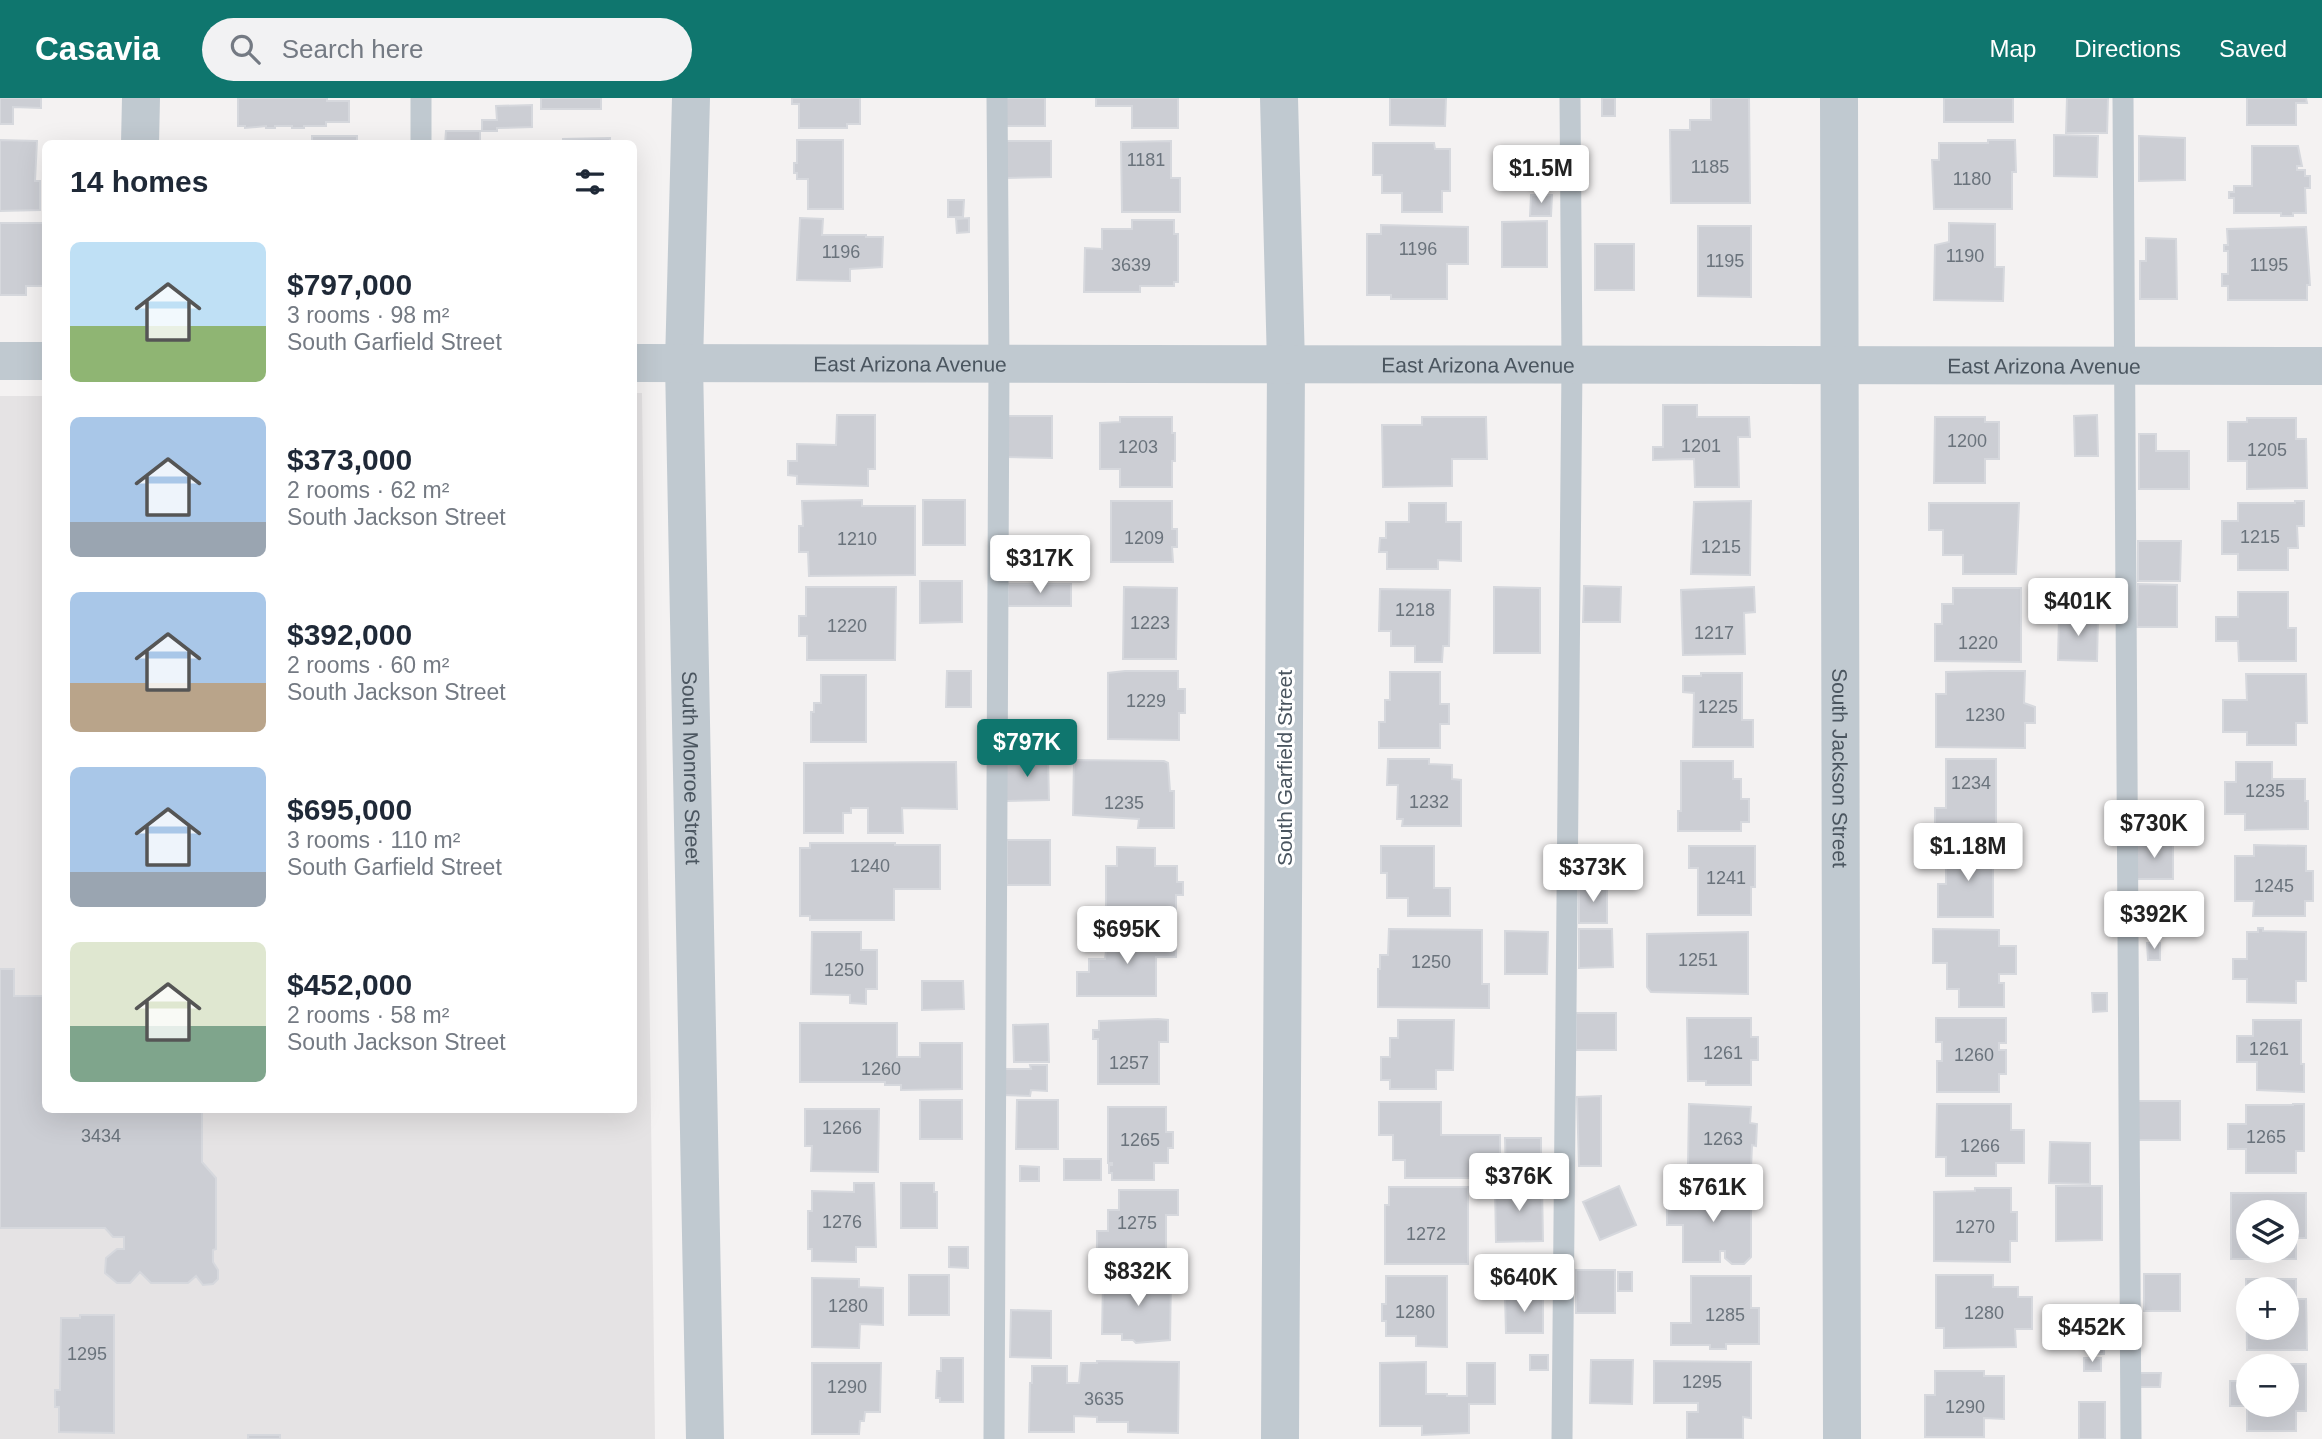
<!DOCTYPE html>
<meta charset="utf-8">
<style>
:root{--surface:#fff;--page:#f2f2f3;--text:#1f2937;--muted:#747a83;--accent:#0f766e}
body{margin:0;font-family:Arial,sans-serif;background:var(--page);color:var(--text);height:100vh;display:flex;flex-direction:column;font-size:26px;white-space:nowrap}
*{box-sizing:border-box;margin:0}
p{font-size:23px;color:var(--muted)}
.icon{flex:none;width:38px;height:38px;fill:none;stroke:currentColor;stroke-width:2;stroke-linecap:round;stroke-linejoin:round}
.map{position:relative;flex:1;overflow:hidden}
.panel{position:absolute;left:42px;top:42px;width:595px;height:973px;display:flex;flex-direction:column;background:var(--surface);border-radius:10px;box-shadow:0 7px 28px #0002}
.panel>*{flex:none}
.controls{position:absolute;left:2236px;top:1102px;display:grid;gap:14px}
.controls a{display:grid;place-items:center;width:63px;height:63px;border-radius:50%;background:var(--surface);box-shadow:0 7px 28px #0002;font-size:35px}
.price{position:absolute;translate:-50% -60px;padding:0 16px;border-radius:7px;background:#fff;color:#222;font-size:23px;line-height:46px;filter:drop-shadow(0 2px 4px #0008)}
.price::after{content:'';position:absolute;left:50%;top:42px;width:21px;height:16px;margin-left:-10px;background:inherit;clip-path:polygon(0 0,100% 0,50% 100%)}
.price.current{background:var(--accent);color:#fff}
ul{padding:0;list-style:none}
li{display:flex;align-items:center;gap:21px;height:175px;padding:0 28px}
li span{display:grid;place-items:center;flex:none;width:196px;height:140px;border-radius:10px;color:#555}
li>.icon{margin-inline-start:auto}
span .icon{width:84px;height:84px;fill:#fffc;stroke-width:1}
li b{font-size:30px}
h2{display:flex;justify-content:space-between;align-items:center;height:84px;padding:0 28px;font-size:30px}
header{display:flex;align-items:center;gap:42px;box-sizing:border-box;height:98px;padding:0 35px;background:var(--accent);color:#fff}
header strong{font-size:33px}
nav{display:flex;gap:38px;margin-inline-start:auto;font-size:24px}
.search{width:490px;height:63px;background:var(--page);display:flex;align-items:center;gap:18px;box-sizing:border-box;padding:0 24px;border-radius:38px;color:var(--muted);font-size:26px}
.map>svg:first-child{display:block}
.education{fill:#e5e3e4}
.building{fill:#ccced4;stroke:#d6d8dd;stroke-width:2;fill-rule:evenodd}
.lines{fill:none;stroke-linecap:round;stroke-linejoin:round}
.lane{stroke:#c0c9d0;stroke-width:21}
.street{stroke:#c0c9d0;stroke-width:38}
.labels{text-anchor:middle;dominant-baseline:central;stroke-width:6;stroke-linejoin:round;paint-order:stroke}
.number-label{font-size:18px;fill:#6a737c}
.street-label{font-size:21px;fill:#4a555f;stroke:#fff}
</style>
<header>
<strong>Casavia</strong>
<div class="search"><svg class="icon" aria-label="search" viewBox="0 0 24 24"><circle cx="10" cy="10" r="6"/><path d="M15 15l6 6"/></svg>Search here</div>
<nav><a>Map</a><a>Directions</a><a>Saved</a></nav>
</header>
<div class="map">
<svg width="2322" height="1341" viewBox="0 0 2322 1341">
<rect width="100%" height="100%" fill="#f4f2f2"/>
<!-- education -->
<path class="education" d="M634,295H642L655,1341H0V298H45L46,1012H634Z"/>
<!-- building -->
<path class="building" d="M0,0H41V10L13,9V26H0Z
M238,0H327V3H349V24H326V28H304V30H292V28H275V30H266V28L245,30V28H238Z
M541,0H601V11H541Z
M792,0H860V26H847V30H799V6H792Z
M1006,0H1045V28H1006Z
M1096,0H1178V30H1132V8H1096Z
M1390,0H1446L1445,28L1390,27Z
M1602,0H1615V18H1602Z
M1711,0H1749L1750,105H1671L1670,32H1690V22H1711Z
M1944,0H2013V24H1944Z
M2067,0H2108L2107,35H2066Z
M2247,0H2306L2307,5H2296V27H2247Z
M532,7V29L497,30V33H482V22H497L496,8Z
M446,33H480V46H445Z
M2054,37L2098,38L2097,79L2054,78Z
M312,38H357V46H312Z
M2139,38L2185,40V82L2139,83Z
M610,40V46H543V43H563V41Z
M0,42L37,43L35,83H40V112L0,113Z
M797,42H843V111H808V81H797V75H794V65H797Z
M1988,42H2015L2016,74H2012V111H1934L1932,62H1939V45H1988Z
M999,43H1051V79L1006,80Z
M1171,43V80H1180V114H1122L1121,44Z
M1373,45H1434L1435,51H1450V93H1442V114H1402V95H1382V77H1373Z
M2252,48H2298L2302,68H2297V72H2305V78H2310V90H2305L2306,115H2293V118H2281V115H2234V100H2229V94H2234V88H2252Z
M1531,97H1552L1551,118H1530Z
M948,102H964L963,119H948Z
M800,120L823,121L822,137H866V139H883L882,169L850,171V183L797,182Z
M969,120V134L957,135L956,121Z
M1132,122H1174V136H1178V184H1174V188H1140V194H1084L1085,150L1102,151V131H1132Z
M1547,123V169H1502V124Z
M0,125H46V188H26V197H0Z
M1949,125L1995,126V169H2004L2003,203L1934,202L1935,147L1949,144Z
M1381,127L1468,129V166H1447V201H1391V197H1367V136H1381Z
M1698,128H1751V199L1698,198Z
M2306,129L2310,187H2307V202H2228V188H2222V176H2228V153H2224V147H2228L2227,131Z
M2146,140L2176,141L2177,201H2140V163H2146Z
M1595,146H1634V192H1595Z
M1663,307H1697V319H1749L1750,339H1738L1739,389H1695L1694,361L1653,362V349H1663Z
M837,317H875V371H868V388L797,386V378L788,377V363H797V346L836,347Z
M2097,317L2098,358H2075L2074,318Z
M1006,318H1052V360L1006,359Z
M1120,319H1172V335H1175V363H1172V389H1120V371H1100V325L1120,324Z
M1422,319H1486L1487,361H1452V388L1383,389L1382,327H1422Z
M1935,319H1985V324H1999V361H1985V385H1934Z
M2247,320H2296V341H2306L2307,390L2247,391V363H2228V324H2247Z
M2139,336H2156V353H2189V391H2139Z
M862,402V408H915V477L809,478L808,454H799V428H803L802,403Z
M923,402H965V447H923Z
M1111,403H1172V431H1177V449H1172L1173,464H1111Z
M1751,403L1750,477L1691,476L1694,404Z
M2295,403H2304V428H2297L2298,450H2288V472H2238V456H2222V423H2238V405H2295Z
M1409,405H1446V424H1461V463L1438,462V471H1387V454H1379L1380,440H1386V424H1409Z
M1929,405H2019L2016,476H1963V457H1943V432H1929Z
M2138,443H2181L2180,483H2138Z
M920,483H962V524L920,525Z
M1008,486H1071V508H1008Z
M2138,486L2177,487V529H2137Z
M1584,488L1621,489L1620,524H1583Z
M806,489H896L895,562H807V538H799V518H806Z
M1124,489L1177,490L1176,561H1123Z
M1494,489L1540,490V555H1494Z
M1754,489L1755,514L1744,515L1745,556L1683,557L1681,492Z
M1953,490H2021V564L1935,563V526H1942V506H1953Z
M1380,491L1450,492L1449,548H1443L1442,564H1415V548H1391V533H1379Z
M2238,494H2288V530H2296V563H2239L2238,543H2216V519H2238Z
M2059,517L2098,518L2097,563L2058,562Z
M947,573H971V609H946Z
M1125,573H1178V591H1185V615H1179V642L1108,641V575Z
M1990,573H2025L2024,605L2035,609V625H2025V650L1936,649V596H1946V574Z
M1390,574H1440V606H1449V626H1440V650H1379V624H1385V602H1390Z
M1701,575H1742V622H1753V649H1693L1694,595L1683,594V578H1701Z
M2246,576H2306L2307,625H2296V647H2247V634H2223V602H2247Z
M821,577H866V644H811V614H814V605H821Z
M1029,630H1076V656H1009V635H1029Z
M1005,659H1048L1049,702L1006,703Z
M1388,661H1429V666L1452,667V681L1461,682V728H1402L1403,721H1397L1398,687H1387Z
M1946,661H1996V736H1935V710H1946Z
M1074,662L1164,663L1168,665L1170,693H1174V730H1138L1139,721L1073,717Z
M1681,663H1733V681H1741V701H1749V724H1741V733H1678V713H1681Z
M956,664L957,711L902,710L903,735H868V710H851V715H843V735H804V665Z
M2236,664H2272V681H2305V703H2308V731L2245,732V716H2225V684H2236Z
M1007,742H1050V787H1007Z
M2135,742H2173V781H2135Z
M810,745H895V747H940V791H894V822H810V818H800V750H810Z
M2254,747L2306,748V773H2313V803H2305V818H2253L2254,803H2235V758H2254Z
M1381,748H1434V790H1450V818H1408V800H1387V775H1381Z
M1689,748H1755V789H1751V817H1698V770H1689Z
M1117,749L1155,750V768H1177V784H1183V797H1176V816L1106,815V768H1117Z
M1946,750H1996V770H1993V819H1938V786H1946Z
M1579,786H1607V825H1579Z
M2258,830H2263V833L2306,834V883H2296V905L2247,904V881H2233V861H2247V834H2258Z
M1389,831L1482,832V886H1489V910L1378,909V871H1380V857H1388Z
M1579,831H1612L1613,869L1579,870Z
M1933,831L1999,832V848H2016V876H1999V885H2004V909H1959V891H1947V865H1933Z
M1505,833L1548,834L1547,876H1505Z
M812,834H861V852H877V891H866V906L850,905V897L811,896Z
M1748,834V896L1651,894L1647,889V836Z
M1112,836H1176V859H1156V898H1077V874H1089V861H1105L1106,853H1113V849H1109Z
M2147,845H2160V862H2148Z
M0,871H14V898H46V1012H202V1064L216,1080V1151L213,1152V1164L218,1172V1181L213,1186L203,1187L196,1178L188,1185H151L140,1174L130,1185H117L105,1175L106,1160L117,1151H124V1139H113L105,1130H0Z
M922,883H963L964,911L922,912Z
M2092,895H2107V913L2093,914Z
M1576,915H1616V952H1576Z
M1687,920H1751V939H1758V962H1751V987H1706V983H1688Z
M1936,920H2006V945H1999V952H2006V976H1999V994H1937V963H1942V944H1936Z
M1158,921L1168,922V944H1159V986H1098V941H1093V932H1099V923Z
M1398,922H1454L1453,972H1436V991H1390V982H1381V959H1390V940H1398Z
M2253,922H2301V966H2304V994L2257,992V964H2237V938H2253Z
M800,925H897V959H920V945H962V991L901,992V987H885V984H800Z
M1048,926L1049,964H1014L1013,927Z
M1030,967H1047V993L1031,992L1030,998L1002,997V971H1031Z
M1601,998V1068H1579L1577,999Z
M920,1002H962V1041H920Z
M1017,1002H1058V1051H1016Z
M2134,1003H2180V1042H2134Z
M1379,1004H1441V1037H1500V1080H1405V1062H1393V1037H1379Z
M1689,1006L1751,1009L1750,1025L1757,1026L1756,1048L1752,1047L1751,1071L1688,1067Z
M1937,1006H2011V1032H2024V1065H1996V1078H1946V1059H1936Z
M2293,1006H2304V1053H2296V1075H2246V1051H2228V1026H2246V1007H2293Z
M1108,1009H1166V1034H1173V1050H1168V1065H1154V1082H1112V1075H1109V1067H1112V1065H1108Z
M805,1011H879L878,1074L811,1073L812,1048H805Z
M1505,1040H1541V1078H1506Z
M2050,1044L2090,1045V1086L2049,1085Z
M1064,1061H1101V1082H1064Z
M1020,1068L1039,1069V1083H1020Z
M854,1085H874L876,1149H856V1164L812,1163V1151H808V1113H812V1093L854,1094Z
M901,1085H934V1094H937V1130H901Z
M1495,1087H1542L1543,1143L1496,1144Z
M1619,1088L1636,1127L1600,1142L1583,1104Z
M2056,1088H2102V1142L2056,1143Z
M1389,1089H1468V1166H1385V1107H1389Z
M1726,1090H1751V1159L1744,1166H1732L1725,1160V1153H1720V1164H1683V1127H1667V1092H1726Z
M1975,1090H2011V1114H2017V1143H2010V1164L1934,1163V1094L1975,1093Z
M1119,1092H1178V1117H1166V1166H1118V1156H1097V1133H1108V1112H1119Z
M2231,1095H2306V1140H2296V1161H2231ZM2249,1115H2287V1153H2249Z
M949,1149H968V1170L949,1169Z
M1576,1172H1615V1215H1576Z
M1618,1174H1632V1193H1618Z
M2144,1176H2180V1213H2144Z
M909,1177H949V1217H909Z
M1121,1177L1171,1178L1170,1242L1136,1245L1133,1242H1122V1236H1102L1103,1183H1121Z
M1936,1177H1993V1189H2018V1199H2032V1231H2015L2016,1249L1944,1250V1230H1936Z
M1386,1178H1447V1249L1416,1248V1238H1386V1223H1382V1206H1386Z
M1691,1178H1751V1210H1759V1246H1726V1251H1710V1247H1671V1225H1691Z
M812,1180L859,1181V1189L883,1190V1227L860,1226L859,1250L812,1249Z
M2246,1181H2296V1201H2306L2307,1252H2247ZM2249,1192H2287V1230H2249Z
M1543,1197V1235H1506L1505,1198Z
M1011,1212L1051,1213V1260L1010,1259Z
M80,1217H114V1335L59,1334V1309H55V1292H60L61,1220H80Z
M2090,1242L2104,1243V1256H2090Z
M1530,1257H1548V1272H1530Z
M941,1260H963V1304H940V1300H936L937,1273H941Z
M2084,1260H2101V1273H2084Z
M1591,1262H1633L1632,1306L1590,1305Z
M1097,1263L1179,1264L1178,1335L1128,1334V1324H1097V1319L1074,1318V1334H1029L1030,1285H1032V1268H1067V1285H1079L1081,1265H1097Z
M1654,1263L1751,1264V1320L1743,1319V1341H1687V1314H1698V1305H1654Z
M1426,1264V1296H1447V1298H1467V1265H1495V1306H1469V1335L1422,1337V1328H1380V1265Z
M812,1265H881L880,1314H865L864,1323H860L859,1336H812Z
M2247,1266H2306V1313H2296V1333H2247V1308H2230V1283H2247ZM2249,1269H2287V1307H2249Z
M1935,1273H1984V1278H2004V1321L1984,1320V1339H1925V1297H1935Z
M2138,1275H2161L2160,1289H2138Z
M2079,1304H2105V1341H2079Z
M248,1337H280V1341H248Z"/>
<g class="lines">
<!-- lane -->
<path class="lane" d="M421,0V46
M2123,0L2131,1341
M994,1341L999,265L997,0
M1562,1341L1572,267L1570,0"/>
<!-- street -->
<g class="street">
<path id="s1" d="M691,0L684,265L705,1341"/>
<path d="M1279,0L1286,266L1280,1341"/>
<path id="s2" d="M1839,0L1842,1341"/>
<path d="M140,46L141,0"/>
<path d="M0,263H46"/>
<path id="s3" d="M634,265L2322,268"/>
</g>
</g>
<g class="labels">
<!-- number labels -->
<g class="number-label">
<text x="1146" y="62">1181</text>
<text x="1710" y="69">1185</text>
<text x="1972" y="81">1180</text>
<text x="1418" y="151">1196</text>
<text x="841" y="154">1196</text>
<text x="1965" y="158">1190</text>
<text x="1725" y="163">1195</text>
<text x="1131" y="167">3639</text>
<text x="2269" y="167">1195</text>
<text x="1967" y="343">1200</text>
<text x="1701" y="348">1201</text>
<text x="1138" y="349">1203</text>
<text x="2267" y="352">1205</text>
<text x="2260" y="439">1215</text>
<text x="1144" y="440">1209</text>
<text x="857" y="441">1210</text>
<text x="1721" y="449">1215</text>
<text x="1415" y="512">1218</text>
<text x="1150" y="525">1223</text>
<text x="847" y="528">1220</text>
<text x="1714" y="535">1217</text>
<text x="1978" y="545">1220</text>
<text x="1146" y="603">1229</text>
<text x="1718" y="609">1225</text>
<text x="1985" y="617">1230</text>
<text x="1971" y="685">1234</text>
<text x="2265" y="693">1235</text>
<text x="1429" y="704">1232</text>
<text x="1124" y="705">1235</text>
<text x="870" y="768">1240</text>
<text x="1726" y="780">1241</text>
<text x="2274" y="788">1245</text>
<text x="1698" y="862">1251</text>
<text x="1431" y="864">1250</text>
<text x="844" y="872">1250</text>
<text x="2269" y="951">1261</text>
<text x="1723" y="955">1261</text>
<text x="1974" y="957">1260</text>
<text x="1129" y="965">1257</text>
<text x="881" y="971">1260</text>
<text x="842" y="1030">1266</text>
<text x="101" y="1038">3434</text>
<text x="2266" y="1039">1265</text>
<text x="1723" y="1041">1263</text>
<text x="1140" y="1042">1265</text>
<text x="1980" y="1048">1266</text>
<text x="842" y="1124">1276</text>
<text x="1137" y="1125">1275</text>
<text x="1975" y="1129">1270</text>
<text x="1426" y="1136">1272</text>
<text x="848" y="1208">1280</text>
<text x="1415" y="1214">1280</text>
<text x="1984" y="1215">1280</text>
<text x="1725" y="1217">1285</text>
<text x="87" y="1256">1295</text>
<text x="1702" y="1284">1295</text>
<text x="847" y="1289">1290</text>
<text x="1104" y="1301">3635</text>
<text x="1965" y="1309">1290</text>
</g>
<!-- street labels -->
<g class="street-label">
<text stroke="none"><textPath href="#s3" startOffset="276">East Arizona Avenue</textPath></text>
<text stroke="none"><textPath href="#s3" startOffset="844">East Arizona Avenue</textPath></text>
<text stroke="none"><textPath href="#s3" startOffset="1410">East Arizona Avenue</textPath></text>
<text stroke="none"><textPath href="#s1" startOffset="670">South Monroe Street</textPath></text>
<text transform="translate(1284 670) rotate(-90)">South Garfield Street</text>
<text stroke="none"><textPath href="#s2" startOffset="670">South Jackson Street</textPath></text>
</g>
</g>
</svg>
<div class="controls">
<a><svg class="icon" aria-label="layers" viewBox="0 0 24 24"><path d="M12 4l9 5-9 5-9-5zM3 14l9 5 9-5"/></svg></a>
<a>+</a>
<a>−</a>
</div>
<b class="price" style="left:1541px;top:107px">$1.5M</b>
<b class="price" style="left:1040px;top:497px">$317K</b>
<b class="price" style="left:2078px;top:540px">$401K</b>
<b class="price current" style="left:1027px;top:681px">$797K</b>
<b class="price" style="left:2154px;top:762px">$730K</b>
<b class="price" style="left:1968px;top:785px">$1.18M</b>
<b class="price" style="left:1593px;top:806px">$373K</b>
<b class="price" style="left:2154px;top:853px">$392K</b>
<b class="price" style="left:1127px;top:868px">$695K</b>
<b class="price" style="left:1519px;top:1115px">$376K</b>
<b class="price" style="left:1713px;top:1126px">$761K</b>
<b class="price" style="left:1138px;top:1210px">$832K</b>
<b class="price" style="left:1524px;top:1216px">$640K</b>
<b class="price" style="left:2092px;top:1266px">$452K</b>
<section class="panel">
<h2>14 homes<svg class="icon" aria-label="filters" viewBox="0 0 24 24"><path d="M4 7h16M4 17h16"/><circle cx="9" cy="7" r="2"/><circle cx="15" cy="17" r="2"/></svg></h2>
<ul>
<li><span style="background:linear-gradient(#bfe0f5 60%,#8fb573 0)"><svg class="icon" aria-label="home" viewBox="0 0 24 24"><path d="M3 11l9-7 9 7M6 9v11h12V9"/></svg></span><div><b>$797,000</b><p>3 rooms · 98 m²</p><p>South Garfield Street</p></div></li>
<li><span style="background:linear-gradient(#a9c7e8 75%,#9aa5b1 0)"><svg class="icon" aria-label="home" viewBox="0 0 24 24"><path d="M3 11l9-7 9 7M6 9v11h12V9"/></svg></span><div><b>$373,000</b><p>2 rooms · 62 m²</p><p>South Jackson Street</p></div></li>
<li><span style="background:linear-gradient(#a9c7e8 65%,#b9a48a 0)"><svg class="icon" aria-label="home" viewBox="0 0 24 24"><path d="M3 11l9-7 9 7M6 9v11h12V9"/></svg></span><div><b>$392,000</b><p>2 rooms · 60 m²</p><p>South Jackson Street</p></div></li>
<li><span style="background:linear-gradient(#a9c7e8 75%,#9aa5b1 0)"><svg class="icon" aria-label="home" viewBox="0 0 24 24"><path d="M3 11l9-7 9 7M6 9v11h12V9"/></svg></span><div><b>$695,000</b><p>3 rooms · 110 m²</p><p>South Garfield Street</p></div></li>
<li><span style="background:linear-gradient(#dfe7d0 60%,#7fa58c 0)"><svg class="icon" aria-label="home" viewBox="0 0 24 24"><path d="M3 11l9-7 9 7M6 9v11h12V9"/></svg></span><div><b>$452,000</b><p>2 rooms · 58 m²</p><p>South Jackson Street</p></div></li>
</ul>
</section>
</div>
